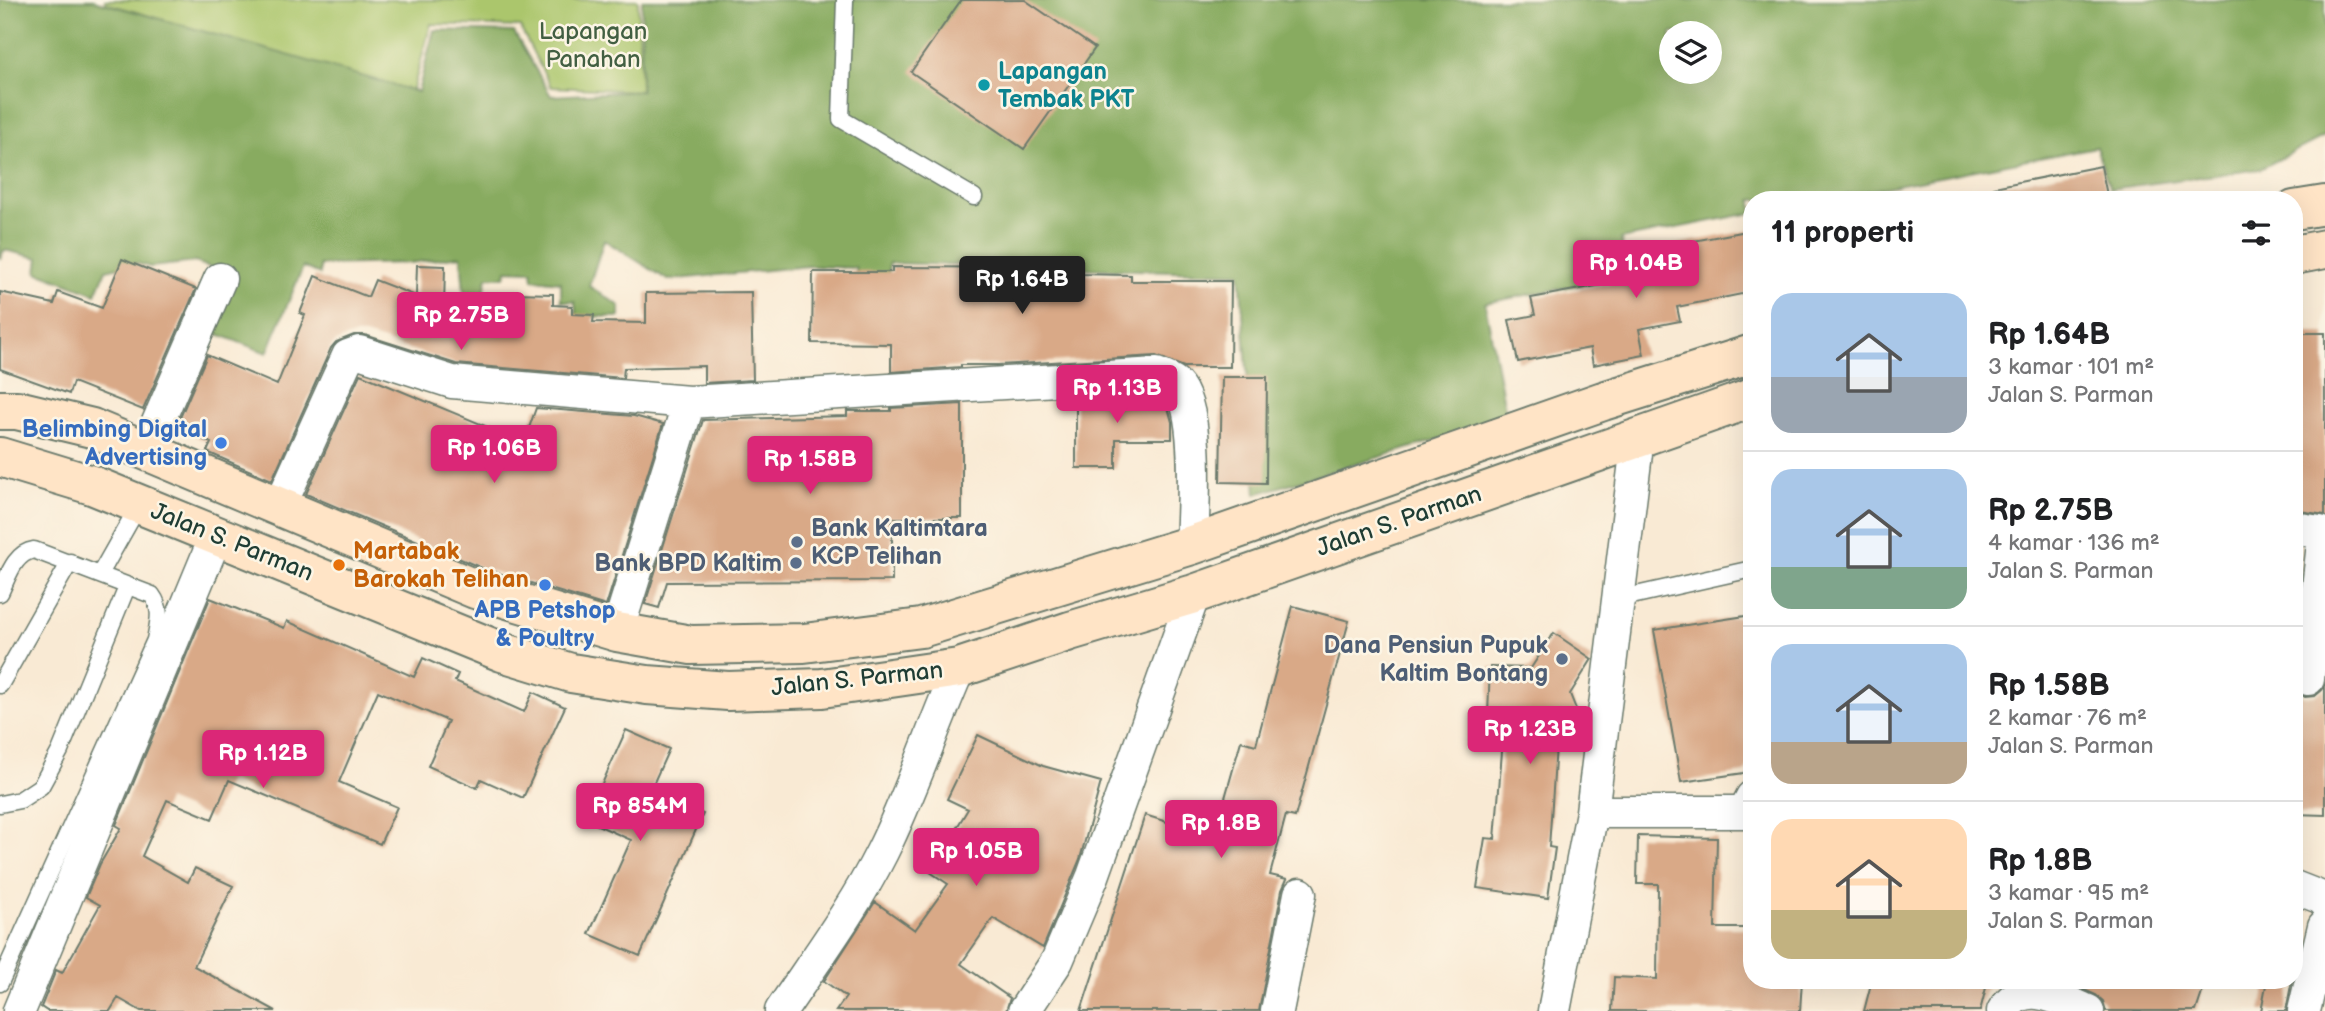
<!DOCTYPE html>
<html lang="id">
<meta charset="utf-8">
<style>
:root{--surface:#fff;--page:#f2f2f2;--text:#202124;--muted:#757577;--line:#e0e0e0;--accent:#db2777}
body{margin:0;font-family:"Balsamiq Sans",sans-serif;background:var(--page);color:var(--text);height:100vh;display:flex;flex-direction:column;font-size:26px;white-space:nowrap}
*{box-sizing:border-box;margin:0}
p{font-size:23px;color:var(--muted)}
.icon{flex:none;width:38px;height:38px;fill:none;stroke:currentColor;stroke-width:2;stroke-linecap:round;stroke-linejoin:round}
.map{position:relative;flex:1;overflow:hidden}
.side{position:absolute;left:1743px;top:191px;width:560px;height:798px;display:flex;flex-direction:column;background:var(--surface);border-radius:28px;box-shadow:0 7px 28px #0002}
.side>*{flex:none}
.fabs{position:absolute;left:1659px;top:21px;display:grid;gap:14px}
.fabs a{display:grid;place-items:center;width:63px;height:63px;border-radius:50%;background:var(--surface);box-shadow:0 7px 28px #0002;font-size:35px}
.price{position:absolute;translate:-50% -60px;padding:0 16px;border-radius:7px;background:var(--accent);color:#fff;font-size:23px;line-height:46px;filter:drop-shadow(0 2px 4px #0008)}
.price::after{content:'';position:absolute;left:50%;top:42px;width:21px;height:16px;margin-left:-10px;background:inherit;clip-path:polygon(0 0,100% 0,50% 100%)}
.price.active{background:#222;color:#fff}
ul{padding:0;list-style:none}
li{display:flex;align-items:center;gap:21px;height:175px;padding:0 28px}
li+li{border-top:2px solid var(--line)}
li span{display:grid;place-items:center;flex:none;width:196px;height:140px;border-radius:21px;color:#555}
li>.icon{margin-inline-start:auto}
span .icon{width:84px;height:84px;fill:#fffc;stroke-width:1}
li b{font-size:30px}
h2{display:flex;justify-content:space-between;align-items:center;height:84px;padding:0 28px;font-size:30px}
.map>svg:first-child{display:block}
.green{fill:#abc66c;stroke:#658250;stroke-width:2}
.forest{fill:#88ab60;stroke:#54744a;stroke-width:2;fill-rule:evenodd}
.building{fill:#d9a987}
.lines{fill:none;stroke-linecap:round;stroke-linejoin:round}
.service-casing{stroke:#6b7a6c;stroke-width:19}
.minor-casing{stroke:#6b7a6c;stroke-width:35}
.secondary-casing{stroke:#6b7a6c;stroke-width:42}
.service{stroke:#fff;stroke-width:16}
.minor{stroke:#fff;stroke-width:32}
.secondary{stroke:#ffe4c6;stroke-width:38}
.culture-dot{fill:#0f9aa8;stroke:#fcf5e5;stroke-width:2.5}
.shop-dot{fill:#3f7fe0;stroke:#fcf5e5;stroke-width:2.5}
.service-dot{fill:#5c6f8a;stroke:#fcf5e5;stroke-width:2.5}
.food-dot{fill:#e8710a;stroke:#fcf5e5;stroke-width:2.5}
.labels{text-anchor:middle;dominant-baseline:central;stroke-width:5;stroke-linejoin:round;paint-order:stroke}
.park-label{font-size:24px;fill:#425f42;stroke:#fcf5e5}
.culture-label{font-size:24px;font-weight:bold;fill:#0d838f;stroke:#fcf5e5;text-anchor:start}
.shop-label{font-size:24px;font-weight:bold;fill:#366cbe;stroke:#fcf5e5;text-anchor:end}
.street-label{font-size:24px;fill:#1f3d34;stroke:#fcf5e5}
.service-label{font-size:24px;font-weight:bold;fill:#4e5e75;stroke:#fcf5e5;text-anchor:end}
.food-label{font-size:24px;font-weight:bold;fill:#c56008;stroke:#fcf5e5;text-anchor:start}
</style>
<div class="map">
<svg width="2325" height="1011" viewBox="0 0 2325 1011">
<rect width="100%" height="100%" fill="#fcf5e5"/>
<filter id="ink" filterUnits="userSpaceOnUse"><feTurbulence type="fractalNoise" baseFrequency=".0143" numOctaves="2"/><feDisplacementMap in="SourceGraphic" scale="14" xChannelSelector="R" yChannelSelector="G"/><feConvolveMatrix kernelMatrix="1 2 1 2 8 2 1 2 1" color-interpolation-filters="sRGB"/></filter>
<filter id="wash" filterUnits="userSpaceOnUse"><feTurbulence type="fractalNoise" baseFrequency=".00686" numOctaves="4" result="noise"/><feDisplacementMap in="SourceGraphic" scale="28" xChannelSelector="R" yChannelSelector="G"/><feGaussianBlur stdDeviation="1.57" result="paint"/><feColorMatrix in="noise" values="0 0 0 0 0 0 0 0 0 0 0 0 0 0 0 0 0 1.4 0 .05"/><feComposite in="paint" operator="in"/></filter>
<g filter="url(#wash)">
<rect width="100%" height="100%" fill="#f9ead4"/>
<!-- green -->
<path class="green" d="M105,0H638L641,91L551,87L520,27L431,24L412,93L106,3Z"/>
<!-- forest -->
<path class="forest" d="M0,0H93L418,92L434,30L514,32L551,96L641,91L642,0H2325V136L2260,169L2110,189L2096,147L1824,199L1752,200V213L1621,239L1627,276L1485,303L1507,419L1256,494L1240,273L889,263L887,305L858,306L856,268L809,266L668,280L604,240L589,286L620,306V317L576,316L575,302L561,301V282L533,279L532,271L507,270L505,277H487L484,294L464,292L461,256L410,263L320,265V274L303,267L267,353L202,328L224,272L195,262L150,267L137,263L106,270L96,294L37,272L39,258L4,250L0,259ZM1671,33H1710V72H1671Z"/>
<g id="blocks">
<!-- building -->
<path class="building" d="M961,0H1025L1095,48L1024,149L911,72Z
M2101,166L2108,200H1996L1994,187Z
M1752,230V292L1677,307L1680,321L1639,329L1644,355L1593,365L1590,348L1518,362L1509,320L1535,315L1531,298L1640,278L1635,252Z
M122,259L196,289L143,410L73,382L69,394L0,369V292L54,304L58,292L102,308Z
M417,265L445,266L444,308L513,310L514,293L553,294V305L572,306V314L594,315L593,322L646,323V293L751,292L753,380L704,383V366L624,368L623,378L456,364L365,335H354L336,342L331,348L272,480L207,452L211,443L176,427L207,355L277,385L305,315L300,313L315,276L368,297L375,280L416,296Z
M892,267L1080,268V274L1131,275V281H1231L1230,367H1184L1156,356L998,365H961V367L891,372V344L812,343L813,272H892Z
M2294,333H2325V515L2294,510Z
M360,374L524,442L536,408L634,416L663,424L606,606L482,568L306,494Z
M1222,377H1267L1266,483L1220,482Z
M1154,393L1162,396L1167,404L1172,422V439H1116V468H1076V397Z
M962,404V518H892V581L667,582L659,608L645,604L703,420L847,416V411H891V408Z
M2294,593L2299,594L2294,636Z
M210,598L284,628L287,621L414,677L423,658L458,674L455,681L524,712L533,692L565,707L523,798L481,779L477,788L428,766L448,721L378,691L339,782L397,807L380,844L229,780L212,819L167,800L142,856L188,882L195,868L233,886L194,966L276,1011H141L118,998L110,1011H47L41,1007L56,970L62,973L100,905L86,897L100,864L121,828L116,825Z
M1293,606L1349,621L1295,817L1286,815L1270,875L1287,879L1282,890L1259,1011H1081L1145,815L1214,837L1241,741L1256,745Z
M1752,615V762L1744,773L1681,782L1654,630Z
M1554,633L1592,659L1570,694L1584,729L1583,735L1556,746L1549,847L1555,848L1548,898L1477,888L1485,838L1495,839L1505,714H1488L1490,667L1531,668Z
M2325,685V815L2294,814V690L2305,697L2315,696L2322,690Z
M626,730L669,749L650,791L703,814L640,956L589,934L631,840L586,820Z
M978,735L1043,766L1101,782L1080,859L1043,948L993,918L961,964L1010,998L1006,1011H836L846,997L824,981L875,902L915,930L948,884L930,872L968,809L947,799Z
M1638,836L1717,838L1715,928H1752V980H1802L1800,1011H1612L1614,977L1657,979L1658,884H1637Z
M1872,980H1988L1980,1011H1864Z
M2062,980H2191L2205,984L2196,1011H2106L2103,1001L2096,995Z
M2267,980H2292L2286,1011H2261Z"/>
</g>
</g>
<g filter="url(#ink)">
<use href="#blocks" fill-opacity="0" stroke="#6b7a6c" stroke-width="2"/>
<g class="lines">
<!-- service casing -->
<g class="service-casing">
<path id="service" d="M845,0L841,119L974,197
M100,574L139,505
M0,593C8,577 14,553 34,550L152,595C163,610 158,623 155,640L0,983
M1618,599L1752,569
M0,685L70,562
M0,804L20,800L41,786L60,751L127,587"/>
</g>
<!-- minor casing -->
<g class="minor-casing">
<path id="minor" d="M146,450L220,279
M280,506L348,356L359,352L452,382L689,402L1157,374C1163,377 1172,379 1176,384C1201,409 1193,509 1192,545
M2294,528L2320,532L2323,543L2308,679
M617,632L689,402
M1592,812H1744L1752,797
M2294,887L2322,898L2325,902
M19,1011L216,536
M781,1011C816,959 854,908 882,852C912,792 932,729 959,668
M1024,1011L1057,961L1093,876L1194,594
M1277,1011L1300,894
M1554,1011L1592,812L1638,437
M2003,1011C2023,977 2060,999 2088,1011
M2304,1011L2324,926"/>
</g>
<!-- secondary casing -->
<g class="secondary-casing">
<path id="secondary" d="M2294,210L2325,205
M2294,255L2325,249
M0,410H17L92,428L475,589L617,632L691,645L804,643L921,628L1192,545L1603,401L1752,354
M0,457L92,485L502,652L571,673L647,685L728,691L822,688L959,668L1070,631L1194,594L1752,398"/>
</g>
<!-- service -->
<use href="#service" class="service"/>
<!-- minor -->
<use href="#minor" class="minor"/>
<!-- secondary -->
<use href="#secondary" class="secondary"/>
</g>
</g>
<!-- markers -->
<circle class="culture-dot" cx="984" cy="85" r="7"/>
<g class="shop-dot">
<circle cx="221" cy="443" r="7"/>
<circle cx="545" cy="585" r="7"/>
</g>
<g class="service-dot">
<circle cx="797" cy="542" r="7"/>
<circle cx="796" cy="563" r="7"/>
<circle cx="1562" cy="659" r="7"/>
</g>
<circle class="food-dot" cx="339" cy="565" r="7"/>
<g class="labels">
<!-- park labels -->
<g class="park-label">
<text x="593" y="31">Lapangan<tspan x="593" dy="28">Panahan</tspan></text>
</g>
<!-- culture labels -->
<g class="culture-label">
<text x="998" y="71">Lapangan<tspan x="998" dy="28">Tembak PKT</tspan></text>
</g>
<!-- shop labels -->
<g class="shop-label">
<text x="207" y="429">Belimbing Digital<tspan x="207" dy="28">Advertising</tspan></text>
<text x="545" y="610" text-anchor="middle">APB Petshop<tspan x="545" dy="28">&amp; Poultry</tspan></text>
</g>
<!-- street labels -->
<g class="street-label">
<text transform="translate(1399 521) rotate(-19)">Jalan S. Parman</text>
<text transform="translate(232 542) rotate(22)">Jalan S. Parman</text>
<text transform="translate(857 679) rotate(-6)">Jalan S. Parman</text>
</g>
<!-- service labels -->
<g class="service-label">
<text x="811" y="528" text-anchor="start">Bank Kaltimtara<tspan x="811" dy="28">KCP Telihan</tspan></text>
<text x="782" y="563">Bank BPD Kaltim</text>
<text x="1548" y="645">Dana Pensiun Pupuk<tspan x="1548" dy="28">Kaltim Bontang</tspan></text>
</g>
<!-- food labels -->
<g class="food-label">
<text x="353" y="551">Martabak<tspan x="353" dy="28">Barokah Telihan</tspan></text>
</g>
</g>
</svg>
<div class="fabs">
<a><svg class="icon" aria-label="layers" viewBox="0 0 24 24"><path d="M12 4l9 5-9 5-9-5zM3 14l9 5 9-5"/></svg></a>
</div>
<b class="price" style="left:1636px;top:300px">Rp 1.04B</b>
<b class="price active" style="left:1022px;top:316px">Rp 1.64B</b>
<b class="price" style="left:461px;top:352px">Rp 2.75B</b>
<b class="price" style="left:1117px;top:425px">Rp 1.13B</b>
<b class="price" style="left:494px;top:485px">Rp 1.06B</b>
<b class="price" style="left:810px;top:496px">Rp 1.58B</b>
<b class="price" style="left:1530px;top:766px">Rp 1.23B</b>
<b class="price" style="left:263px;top:790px">Rp 1.12B</b>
<b class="price" style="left:640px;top:843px">Rp 854M</b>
<b class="price" style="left:1221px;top:860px">Rp 1.8B</b>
<b class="price" style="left:976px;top:888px">Rp 1.05B</b>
<section class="side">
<h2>11 properti<svg class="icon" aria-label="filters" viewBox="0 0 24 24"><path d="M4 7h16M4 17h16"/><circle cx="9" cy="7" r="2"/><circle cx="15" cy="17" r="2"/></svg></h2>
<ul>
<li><span style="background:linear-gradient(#a9c7e8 60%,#9aa5b1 0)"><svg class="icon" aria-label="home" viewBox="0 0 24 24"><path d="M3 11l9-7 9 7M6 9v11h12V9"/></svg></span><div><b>Rp 1.64B</b><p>3 kamar · 101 m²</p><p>Jalan S. Parman</p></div></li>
<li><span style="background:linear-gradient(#a9c7e8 70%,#7fa58c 0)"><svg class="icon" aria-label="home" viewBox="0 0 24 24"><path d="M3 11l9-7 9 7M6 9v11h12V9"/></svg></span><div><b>Rp 2.75B</b><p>4 kamar · 136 m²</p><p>Jalan S. Parman</p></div></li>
<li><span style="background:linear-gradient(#a9c7e8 70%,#b9a48a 0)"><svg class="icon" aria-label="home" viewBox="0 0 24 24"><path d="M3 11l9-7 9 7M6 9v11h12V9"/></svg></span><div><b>Rp 1.58B</b><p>2 kamar · 76 m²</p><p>Jalan S. Parman</p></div></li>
<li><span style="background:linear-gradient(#ffd9b3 65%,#c2b280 0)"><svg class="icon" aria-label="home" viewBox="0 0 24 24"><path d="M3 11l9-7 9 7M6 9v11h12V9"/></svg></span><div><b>Rp 1.8B</b><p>3 kamar · 95 m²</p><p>Jalan S. Parman</p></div></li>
</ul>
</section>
</div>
